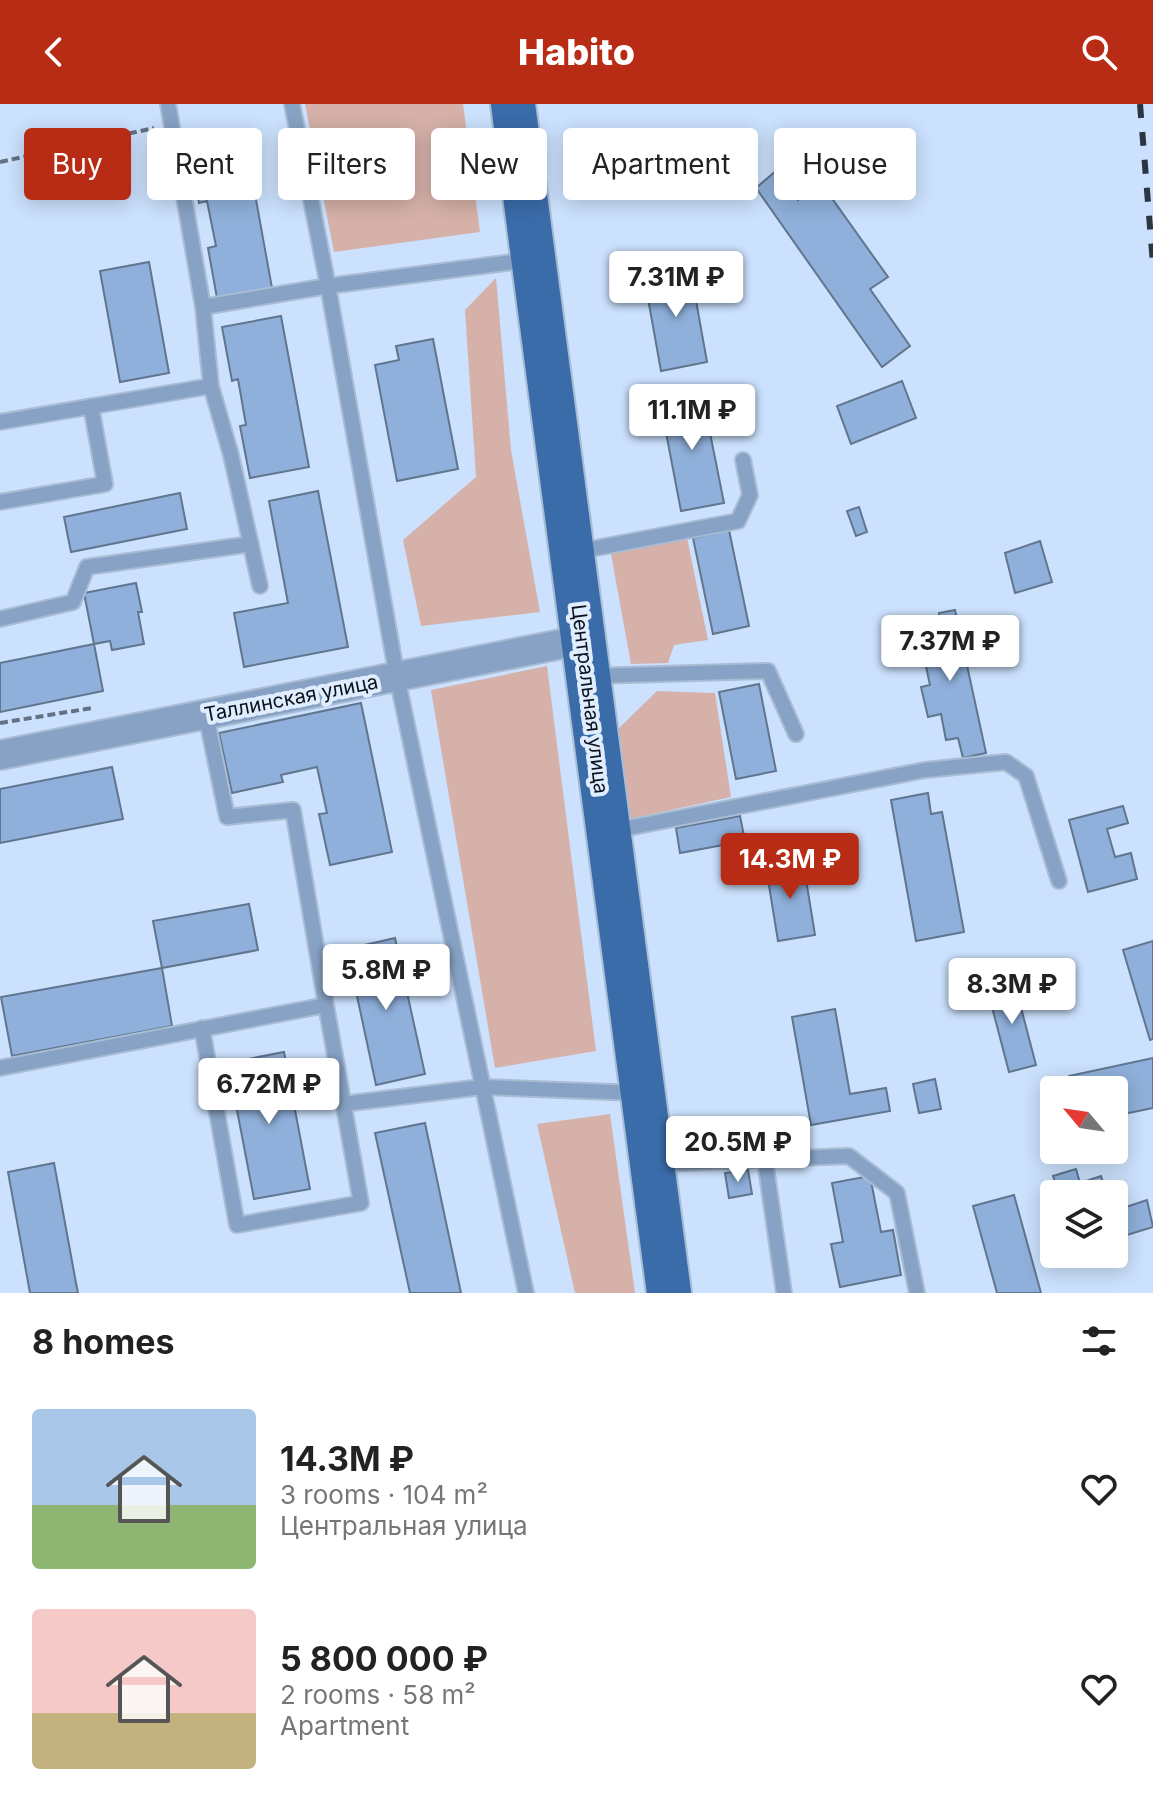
<!DOCTYPE html>
<meta charset="utf-8">
<style>
:root{--surface:#fff;--page:#f2f2f2;--text:#222;--muted:#767676;--accent:#b82b15}
body{margin:0;font-family:Inter,sans-serif;background:var(--page);color:var(--text);height:100vh;display:flex;flex-direction:column;font-size:30px;white-space:nowrap}
*{box-sizing:border-box;margin:0}
p{font-size:26px;color:var(--muted)}
.icon{flex:none;width:44px;height:44px;fill:none;stroke:currentColor;stroke-width:2;stroke-linecap:round;stroke-linejoin:round}
.map{position:relative;height:1189px;overflow:hidden}
.sheet{display:flex;flex-direction:column;background:var(--surface);flex:1}
.sheet>*{flex:none}
.top-card{position:absolute;left:24px;top:24px;width:1106px;height:72px;display:flex;gap:16px}
.needle{width:52px;rotate:299deg}
.tools{position:absolute;left:1040px;top:972px;display:grid;gap:16px}
.tools a{display:grid;place-items:center;width:88px;height:88px;border-radius:8px;background:var(--surface);box-shadow:0 4px 20px #0003;font-size:40px}
.price{position:absolute;translate:-50% -68px;padding:0 18px;border-radius:8px;background:#fff;color:#222;font-size:26px;line-height:52px;filter:drop-shadow(0 2px 4px #0008)}
.price::after{content:'';position:absolute;left:50%;top:48px;width:24px;height:18px;margin-left:-12px;background:inherit;clip-path:polygon(0 0,100% 0,50% 100%)}
.price.selected{background:var(--accent);color:#fff}
ul{padding:0;list-style:none}
li{display:flex;align-items:center;gap:24px;height:200px;padding:0 32px}
li span{display:grid;place-items:center;flex:none;width:224px;height:160px;border-radius:8px;color:#555}
li>.icon{margin-inline-start:auto}
span .icon{width:96px;height:96px;fill:#fffc;stroke-width:1}
li b{font-size:34px}
h2{display:flex;justify-content:space-between;align-items:center;height:96px;padding:0 32px;font-size:34px}
.pill{padding:0 28px;border-radius:8px;background:var(--surface);box-shadow:0 4px 20px #0003;font-size:28px;line-height:72px}
.pill.selected{background:var(--accent);color:#fff}
header{display:flex;justify-content:space-between;align-items:center;height:104px;padding:0 32px;background:var(--accent);color:#fff;font-size:36px;font-weight:800}
.map>svg:first-child{display:block}
.green{fill:#d6b1a9}
.building{fill:#8fb0db;stroke:#61758e;stroke-width:2}
.lines{fill:none;stroke-linecap:round;stroke-linejoin:round}
.service-casing{stroke:#a8bcd4;stroke-width:18}
.minor-casing{stroke:#a8bcd4;stroke-width:32}
.primary-casing{stroke:#a8bcd4;stroke-width:48}
.path{stroke:#637183;stroke-width:4;stroke-dasharray:8 4;stroke-linecap:butt}
.service{stroke:#87a2c4;stroke-width:14}
.minor{stroke:#87a2c4;stroke-width:28}
.primary{stroke:#3a6caa;stroke-width:44}
.rail{stroke:#2b3642;stroke-width:6;stroke-dasharray:14 14;stroke-linecap:butt}
.labels{text-anchor:middle;dominant-baseline:central;stroke-width:8;stroke-linejoin:round;paint-order:stroke}
.street-label{font-size:20px;fill:#0b131c;stroke:#e0edfe}
</style>
<header><svg class="icon" aria-label="back" viewBox="0 0 24 24"><path d="M15 5l-7 7 7 7"/></svg>Habito<svg class="icon" aria-label="search" viewBox="0 0 24 24"><circle cx="10" cy="10" r="6"/><path d="M15 15l6 6"/></svg></header>
<div class="map">
<svg width="1153" height="1189" viewBox="0 0 1153 1189">
<rect width="100%" height="100%" fill="#cbe1fd"/>
<!-- green -->
<path class="green" d="M305,0H463L480,128L334,148Z
M496,174L511,346L540,508L421,522L403,436L476,373L465,206Z
M687,434L708,536L674,541L668,559L631,560L611,450Z
M547,562L596,947L495,964L431,586Z
M657,587L715,589L731,693L629,715L617,626Z
M610,1010L635,1189H575L537,1020Z"/>
<!-- building -->
<path class="building" d="M245,35L272,184L217,194L208,144L216,142L207,97L199,99L189,45Z
M777,66L798,96L821,79L888,173L870,185L910,242L882,263L756,84Z
M149,158L169,269L120,278L100,167Z
M690,163L707,258L661,267L644,172Z
M281,212L309,363L250,374L240,322L246,321L238,275L232,277L222,223Z
M433,235L458,365L397,377L375,261L399,256L396,242Z
M902,277L916,314L851,340L837,302Z
M702,289L724,399L681,407L660,297Z
M318,387L348,543L244,563L234,509L288,499L269,397Z
M180,389L187,425L71,448L64,413Z
M859,403L867,428L856,432L847,407Z
M729,426L749,522L713,530L693,434Z
M1040,437L1052,478L1015,489L1005,449Z
M136,479L142,508H138L144,540L112,546L110,537L94,540L84,489Z
M955,506L986,649L963,654L958,634L946,636L941,610L928,613L921,583L930,581L917,521L939,516V509Z
M94,540L103,587L0,608V559Z
M759,580L776,667L736,675L719,588Z
M361,599L392,748L330,761L319,710L327,709L317,663L281,671L283,678L232,689L219,629Z
M112,663L123,715L0,739V685Z
M928,689L931,710L942,708L964,828L916,837L891,696Z
M1123,702L1128,719L1107,725L1115,753L1131,749L1137,775L1088,788L1069,716Z
M740,712L745,737L680,749L676,724Z
M803,757L815,831L778,837L766,763Z
M249,800L258,846L162,864L153,817Z
M395,834L425,970L376,981L347,845Z
M1153,837V935L1150,936L1123,846Z
M162,864L172,922L12,952L1,893Z
M1014,877L1036,961L1009,968L987,884Z
M835,905L850,990L886,984L890,1007L811,1021L792,913Z
M284,948L310,1085L254,1095L228,959Z
M1153,954V1004L1114,1012V986H1072L1069,972Z
M935,975L941,1005L919,1009L913,980Z
M425,1019L461,1189H410L375,1029Z
M54,1059L76,1179L78,1189H30L8,1068Z
M1076,1065L1080,1079L1101,1072L1107,1090H1059L1053,1072Z
M748,1066L752,1090L729,1094L725,1069Z
M870,1072L881,1128L893,1126L901,1171L840,1183L831,1140L843,1138L832,1079Z
M1014,1091L1041,1189H997L973,1102Z
M1147,1096L1153,1123L1114,1135V1107Z"/>
<g class="lines">
<!-- service casing -->
<g class="service-casing">
<path id="service" d="M168,0L203,203L211,282L231,351L260,482
M292,0L328,182L397,573L526,1189
M203,203L328,182L528,156
M0,318L211,282
M0,398L105,380L91,302
M575,448L738,417L750,391L743,356
M0,515L73,498L87,463L251,440
M591,572L768,567L796,630
M206,611L227,713L293,706L326,901
M612,727L925,666L1006,658L1026,672L1059,777
M0,964L326,901L361,1099L237,1121L202,924
M343,1000L482,983L638,989
M765,1056L784,1189
M656,1060L849,1052L897,1089L917,1189"/>
</g>
<!-- minor casing -->
<g class="minor-casing">
<path id="minor" d="M0,651L582,536"/>
</g>
<!-- primary casing -->
<g class="primary-casing">
<path id="primary" d="M513,0L669,1189"/>
</g>
<!-- path -->
<path class="path" d="M0,58L154,24
M0,619L92,604"/>
<!-- service -->
<use href="#service" class="service"/>
<!-- minor -->
<use href="#minor" class="minor"/>
<!-- primary -->
<use href="#primary" class="primary"/>
<!-- rail -->
<path class="rail" d="M1140,0L1153,160"/>
</g>
<g class="labels">
<!-- street labels -->
<g class="street-label">
<text transform="translate(291 594) rotate(-11)">Таллинская улица</text>
<text transform="translate(590 595) rotate(83)">Центральная улица</text>
</g>
</g>
</svg>
<div class="tools">
<a><svg class="needle" viewBox="-14 -14 28 28"><path d="M0-13l5 13h-10z" fill="#e53935"/><path d="M0 13l5-13h-10z" fill="#767676"/></svg></a>
<a><svg class="icon" aria-label="layers" viewBox="0 0 24 24"><path d="M12 4l9 5-9 5-9-5zM3 14l9 5 9-5"/></svg></a>
</div>
<b class="price" style="left:676px;top:215px">7.31M ₽</b>
<b class="price" style="left:692px;top:348px">11.1M ₽</b>
<b class="price" style="left:950px;top:579px">7.37M ₽</b>
<b class="price selected" style="left:790px;top:797px">14.3M ₽</b>
<b class="price" style="left:386px;top:908px">5.8M ₽</b>
<b class="price" style="left:1012px;top:922px">8.3M ₽</b>
<b class="price" style="left:269px;top:1022px">6.72M ₽</b>
<b class="price" style="left:738px;top:1080px">20.5M ₽</b>
<div class="top-card">
<a class="pill selected">Buy</a>
<a class="pill">Rent</a>
<a class="pill">Filters</a>
<a class="pill">New</a>
<a class="pill">Apartment</a>
<a class="pill">House</a>
</div>
</div>
<section class="sheet">
<h2>8 homes<svg class="icon" aria-label="filters" viewBox="0 0 24 24"><path d="M4 7h16M4 17h16"/><circle cx="9" cy="7" r="2"/><circle cx="15" cy="17" r="2"/></svg></h2>
<ul>
<li><span style="background:linear-gradient(#a9c7e8 60%,#8fb573 0)"><svg class="icon" aria-label="home" viewBox="0 0 24 24"><path d="M3 11l9-7 9 7M6 9v11h12V9"/></svg></span><div><b>14.3M ₽</b><p>3 rooms · 104 m²</p><p>Центральная улица</p></div><svg class="icon" aria-label="heart" viewBox="0 0 24 24"><path d="M12 20l-8-8c-3-5 5-10 8-4 3-6 11-1 8 4z"/></svg></li>
<li><span style="background:linear-gradient(#f6c9c9 65%,#c2b280 0)"><svg class="icon" aria-label="home" viewBox="0 0 24 24"><path d="M3 11l9-7 9 7M6 9v11h12V9"/></svg></span><div><b>5 800 000 ₽</b><p>2 rooms · 58 m²</p><p>Apartment</p></div><svg class="icon" aria-label="heart" viewBox="0 0 24 24"><path d="M12 20l-8-8c-3-5 5-10 8-4 3-6 11-1 8 4z"/></svg></li>
</ul>
</section>
